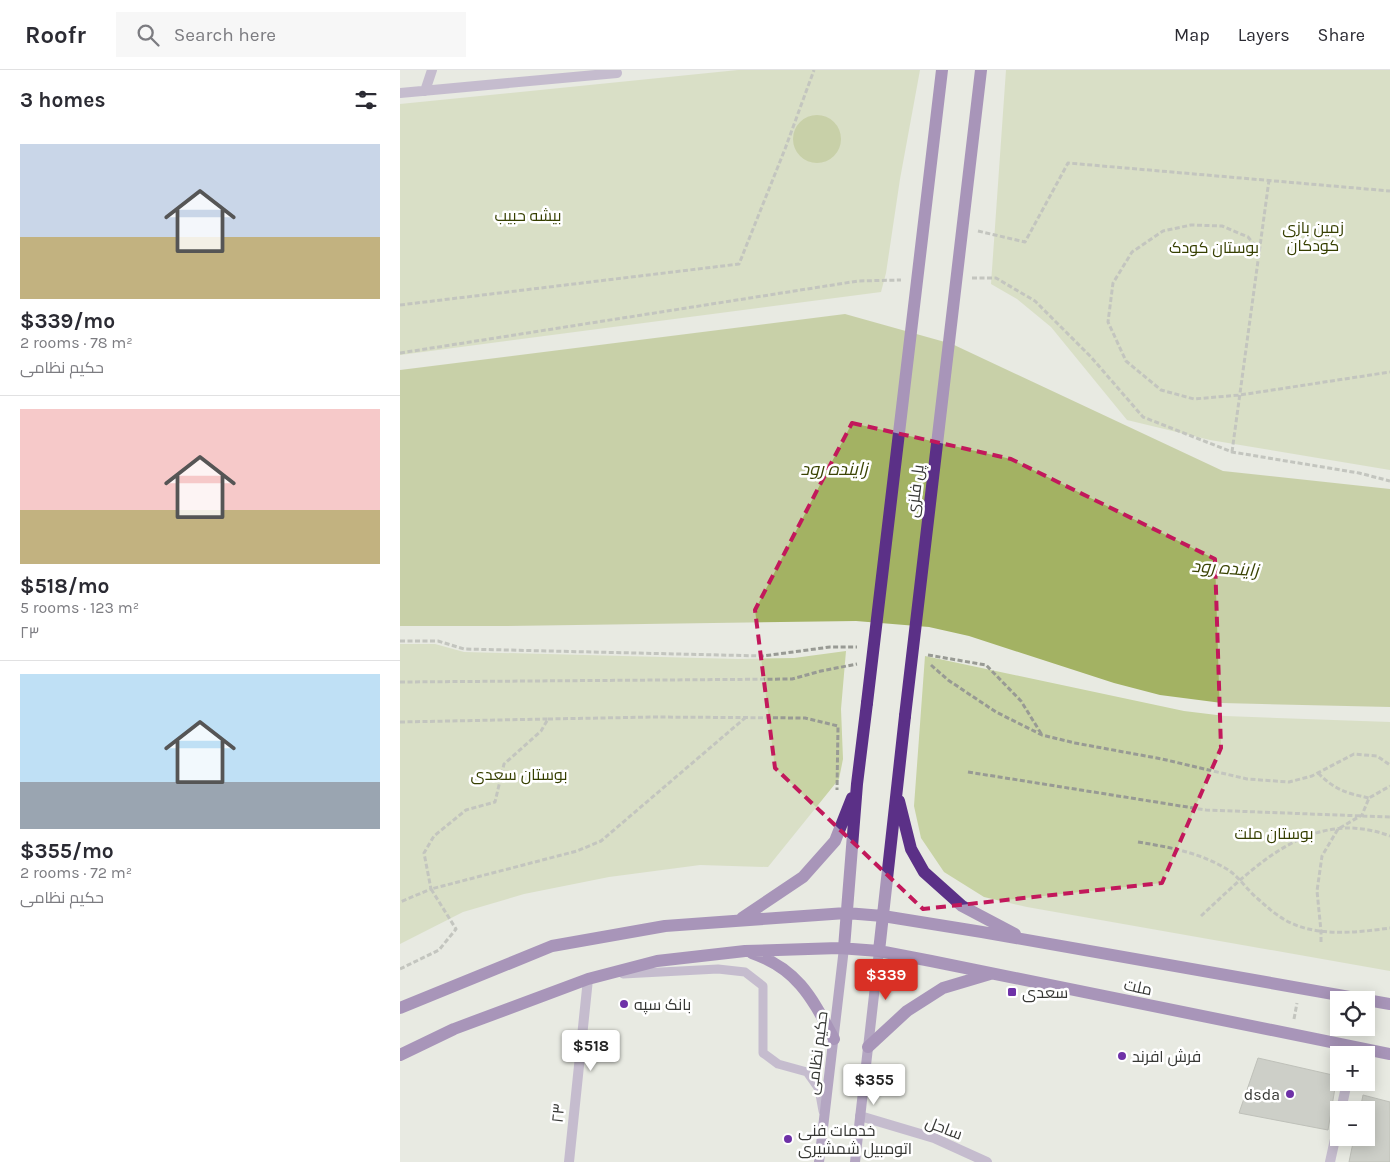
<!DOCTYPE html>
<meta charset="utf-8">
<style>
:root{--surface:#fff;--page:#f7f7f7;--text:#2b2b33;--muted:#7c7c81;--line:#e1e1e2;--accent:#d93025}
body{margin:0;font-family:Karla,Cairo,sans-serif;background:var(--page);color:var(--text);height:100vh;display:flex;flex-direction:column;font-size:19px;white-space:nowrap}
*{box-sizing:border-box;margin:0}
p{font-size:16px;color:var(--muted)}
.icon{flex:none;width:28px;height:28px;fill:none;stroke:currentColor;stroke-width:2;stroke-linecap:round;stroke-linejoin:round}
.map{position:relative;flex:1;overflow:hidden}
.details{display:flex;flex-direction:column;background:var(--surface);width:400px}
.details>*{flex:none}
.controls{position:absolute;left:930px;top:921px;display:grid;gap:10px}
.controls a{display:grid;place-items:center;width:45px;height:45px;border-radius:0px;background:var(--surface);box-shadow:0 2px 12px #0003;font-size:25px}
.price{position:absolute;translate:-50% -42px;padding:0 11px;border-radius:5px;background:#fff;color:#222;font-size:16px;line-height:32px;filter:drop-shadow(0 1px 2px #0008)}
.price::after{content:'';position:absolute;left:50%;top:30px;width:15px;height:11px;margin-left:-8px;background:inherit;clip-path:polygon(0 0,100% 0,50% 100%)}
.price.on{background:var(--accent);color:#fff}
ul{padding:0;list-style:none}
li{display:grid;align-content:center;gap:10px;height:265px;padding:0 20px}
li+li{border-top:1px solid var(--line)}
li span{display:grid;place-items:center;height:155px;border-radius:0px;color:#555}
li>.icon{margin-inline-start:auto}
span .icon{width:90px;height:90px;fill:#fffc;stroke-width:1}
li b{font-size:21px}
h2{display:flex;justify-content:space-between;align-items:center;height:60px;padding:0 20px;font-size:21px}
header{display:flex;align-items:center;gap:30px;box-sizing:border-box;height:70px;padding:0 25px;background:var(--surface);border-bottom:1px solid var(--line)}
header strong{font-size:24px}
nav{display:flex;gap:28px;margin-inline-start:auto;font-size:18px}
.search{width:350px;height:45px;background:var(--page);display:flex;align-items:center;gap:12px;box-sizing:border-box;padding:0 18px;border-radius:0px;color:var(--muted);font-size:19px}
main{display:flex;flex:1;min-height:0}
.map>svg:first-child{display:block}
.green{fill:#c8d3a4}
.water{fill:#a3b263}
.building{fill:#adafa8;stroke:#8d8f88}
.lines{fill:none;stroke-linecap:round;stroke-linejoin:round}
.path{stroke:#989a94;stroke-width:3;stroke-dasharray:5 2.5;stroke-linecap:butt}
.service{stroke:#9b86b7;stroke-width:9}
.minor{stroke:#9b86b7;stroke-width:10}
.tertiary{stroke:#9b86b7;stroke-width:10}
.secondary{stroke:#75569c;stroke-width:10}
.primary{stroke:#5b3087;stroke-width:12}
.primary-bridge{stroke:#5b3087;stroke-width:12}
.marked{fill:none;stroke:#c2185b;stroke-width:4;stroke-dasharray:10 6;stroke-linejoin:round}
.poi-dot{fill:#6e31a7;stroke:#fff;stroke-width:2}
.labels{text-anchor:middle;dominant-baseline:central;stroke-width:5;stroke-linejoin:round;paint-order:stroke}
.park-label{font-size:16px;fill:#363f00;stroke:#fff}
.street-label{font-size:16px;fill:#373835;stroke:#fff}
.poi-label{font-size:16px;fill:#373835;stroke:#fff;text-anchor:start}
.water-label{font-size:18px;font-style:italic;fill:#3b4405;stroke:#fff}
</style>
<header>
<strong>Roofr</strong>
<div class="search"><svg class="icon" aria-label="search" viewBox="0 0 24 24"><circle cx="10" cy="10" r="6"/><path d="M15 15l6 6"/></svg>Search here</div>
<nav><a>Map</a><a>Layers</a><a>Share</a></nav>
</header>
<main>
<section class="details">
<h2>3 homes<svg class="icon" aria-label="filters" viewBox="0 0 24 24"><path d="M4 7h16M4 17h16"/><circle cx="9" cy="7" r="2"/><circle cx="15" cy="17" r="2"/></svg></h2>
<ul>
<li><span style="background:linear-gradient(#c9d6e8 60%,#c2b280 0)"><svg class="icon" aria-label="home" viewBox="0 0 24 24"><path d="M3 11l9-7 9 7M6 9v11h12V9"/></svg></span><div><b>$339/mo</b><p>2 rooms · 78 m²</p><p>حکیم نظامی</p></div></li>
<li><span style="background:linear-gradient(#f6c9c9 65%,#c2b280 0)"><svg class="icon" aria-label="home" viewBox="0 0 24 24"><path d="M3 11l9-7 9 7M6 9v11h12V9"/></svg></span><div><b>$518/mo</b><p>5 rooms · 123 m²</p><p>۲۳</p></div></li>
<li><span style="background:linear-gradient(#bfe0f5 70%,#9aa5b1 0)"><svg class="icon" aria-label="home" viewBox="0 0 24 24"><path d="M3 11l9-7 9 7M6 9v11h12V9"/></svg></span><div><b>$355/mo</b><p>2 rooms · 72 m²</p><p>حکیم نظامی</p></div></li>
</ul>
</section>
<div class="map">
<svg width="990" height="1092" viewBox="0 0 990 1092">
<rect width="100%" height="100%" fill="#e8eae2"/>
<!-- green -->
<path class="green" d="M338,0H520L500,109L486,203L481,222L0,285V34Z
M606,0H990V400L810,370L727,350L651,257L617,229L591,214Z
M0,574H35L64,582L338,589L394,588L446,581L441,639L443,689L439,709L368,797L300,795L209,807L124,824L63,842L0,874Z
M525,586L784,641L825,646L990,652V901L627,837L584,827L544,802L521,768L514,736Z"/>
<!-- water -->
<path class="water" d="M393 69a24 24 0 1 1 48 0a24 24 0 1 1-48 0Z
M445,244L552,274L823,401L990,419V637L822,633L760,625L714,613L569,566L529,557L456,551L105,556H0V300Z"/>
<!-- building -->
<path class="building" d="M858,988L937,1006L928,1060L839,1043Z
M963,1025L990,1032V1092H949L954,1068H966V1040H960Z"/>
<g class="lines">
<!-- path -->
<path class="path" d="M578,161L625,172L668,93L990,121
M860,182L848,167L822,156L791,155L763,161L732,182L713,213L708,252L726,291L761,320L794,329L840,325L990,302
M572,208H596L635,231L691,287L743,347L832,382L959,403L990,411
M0,235L339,194L385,79L414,0
M0,283L458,211L501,210
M832,382L869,110
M0,571H38L64,579L363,586L430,577H457
M528,585L586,595L621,631L642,665
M531,595L548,610L596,642L642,665L675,673L762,689L847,709L889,712L912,706L954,684L977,686L990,695
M0,612L392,609L421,601L457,594
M148,649L254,647L405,648L438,656L437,720
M0,652L148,649L141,661L104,694L95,732L66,740L34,766L24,783L31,819L0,832
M568,702L806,740L990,747
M918,703C935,720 946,723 969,728
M738,772C768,777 798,782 825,798C838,805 847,820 858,829C865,835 871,841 879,846C909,868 955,863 990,858
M801,846C854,797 911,736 990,766
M921,872V861L917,821L922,786L938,759L962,745L969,728L990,716
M0,899L39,880L56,859L31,819L177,781L201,771L345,648
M894,949L897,933"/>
<!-- service -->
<path class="service" d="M223,904L318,899L345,902L363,916V983L378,994L407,1002L419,1019L423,1041"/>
<!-- minor -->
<path class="minor" d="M25,21L32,0
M0,23L217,3
M460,1046L534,1068L587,1092
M169,1092L188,909"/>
<!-- tertiary -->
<path class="tertiary" d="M941,1040L947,1012
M930,1092L939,1051"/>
<!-- secondary -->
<path class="secondary" d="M419,1092L444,878
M455,1092L479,881"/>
<!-- primary -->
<path class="primary" d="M499,731L511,779L524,802L562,836L615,864
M342,848L403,807L435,771L452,728
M444,878L457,714L467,633
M479,881L505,646
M352,883C398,899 412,928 434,969
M0,938L152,876L265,856L446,843L483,846L582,862L990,934
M468,977L507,941L543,918L590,904
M0,985L54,959L188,909L257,891L345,881L439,878L479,881L531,891L990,984"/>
<!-- primary-bridge -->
<path class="primary-bridge" d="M467,633L542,0
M505,646L581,0"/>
</g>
<!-- marked area -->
<path d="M0 0H990V1092H0ZM452,353L611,389L815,489L821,678L762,813L523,839L375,698L355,540Z" fill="#e8eae2" fill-opacity=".55" fill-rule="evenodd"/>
<path class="marked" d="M452,353L611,389L815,489L821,678L762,813L523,839L375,698L355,540Z"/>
<!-- markers -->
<g class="poi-dot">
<rect x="607" y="917" width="10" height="10" rx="2.5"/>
<circle cx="224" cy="934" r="5"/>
<circle cx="722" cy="986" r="5"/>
<circle cx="890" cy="1024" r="5"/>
<circle cx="388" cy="1069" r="5"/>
</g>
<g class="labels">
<!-- park labels -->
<g class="park-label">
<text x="128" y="145">بیشه حبیب</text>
<text x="913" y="157">زمین بازی<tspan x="913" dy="18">کودکان</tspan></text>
<text x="814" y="177">بوستان کودک</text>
<text x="119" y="704">بوستان سعدی</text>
<text x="874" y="763">بوستان ملت</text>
</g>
<!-- street labels -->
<g class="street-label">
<text transform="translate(515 421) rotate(-83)">پل فلزی</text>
<text transform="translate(738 917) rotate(12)">ملت</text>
<text transform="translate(417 983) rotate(-83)">حکیم نظامی</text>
<text transform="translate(158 1043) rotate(-84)">۲۳</text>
<text transform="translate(544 1058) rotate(21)">ساحل</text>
</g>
<!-- poi labels -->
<g class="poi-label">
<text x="622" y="922">سعدی</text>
<text x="234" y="934">بانک سپه</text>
<text x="732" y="986">فرش افرند</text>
<text x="880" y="1024" text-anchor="end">dsda</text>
<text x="398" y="1060">خدمات فنی<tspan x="398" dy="18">اتومبیل شمشیری</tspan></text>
</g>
<!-- water labels -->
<g class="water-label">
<text x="434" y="399">زاینده رود</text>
<text transform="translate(825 498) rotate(4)">زاینده رود</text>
</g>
</g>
</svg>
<div class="controls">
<a><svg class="icon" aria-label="locate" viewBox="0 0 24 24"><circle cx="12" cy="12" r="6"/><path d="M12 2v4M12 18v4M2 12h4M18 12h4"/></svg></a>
<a>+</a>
<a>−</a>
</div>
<b class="price on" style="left:486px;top:931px">$339</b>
<b class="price" style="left:191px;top:1002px">$518</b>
<b class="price" style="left:474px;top:1036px">$355</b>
</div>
</main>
